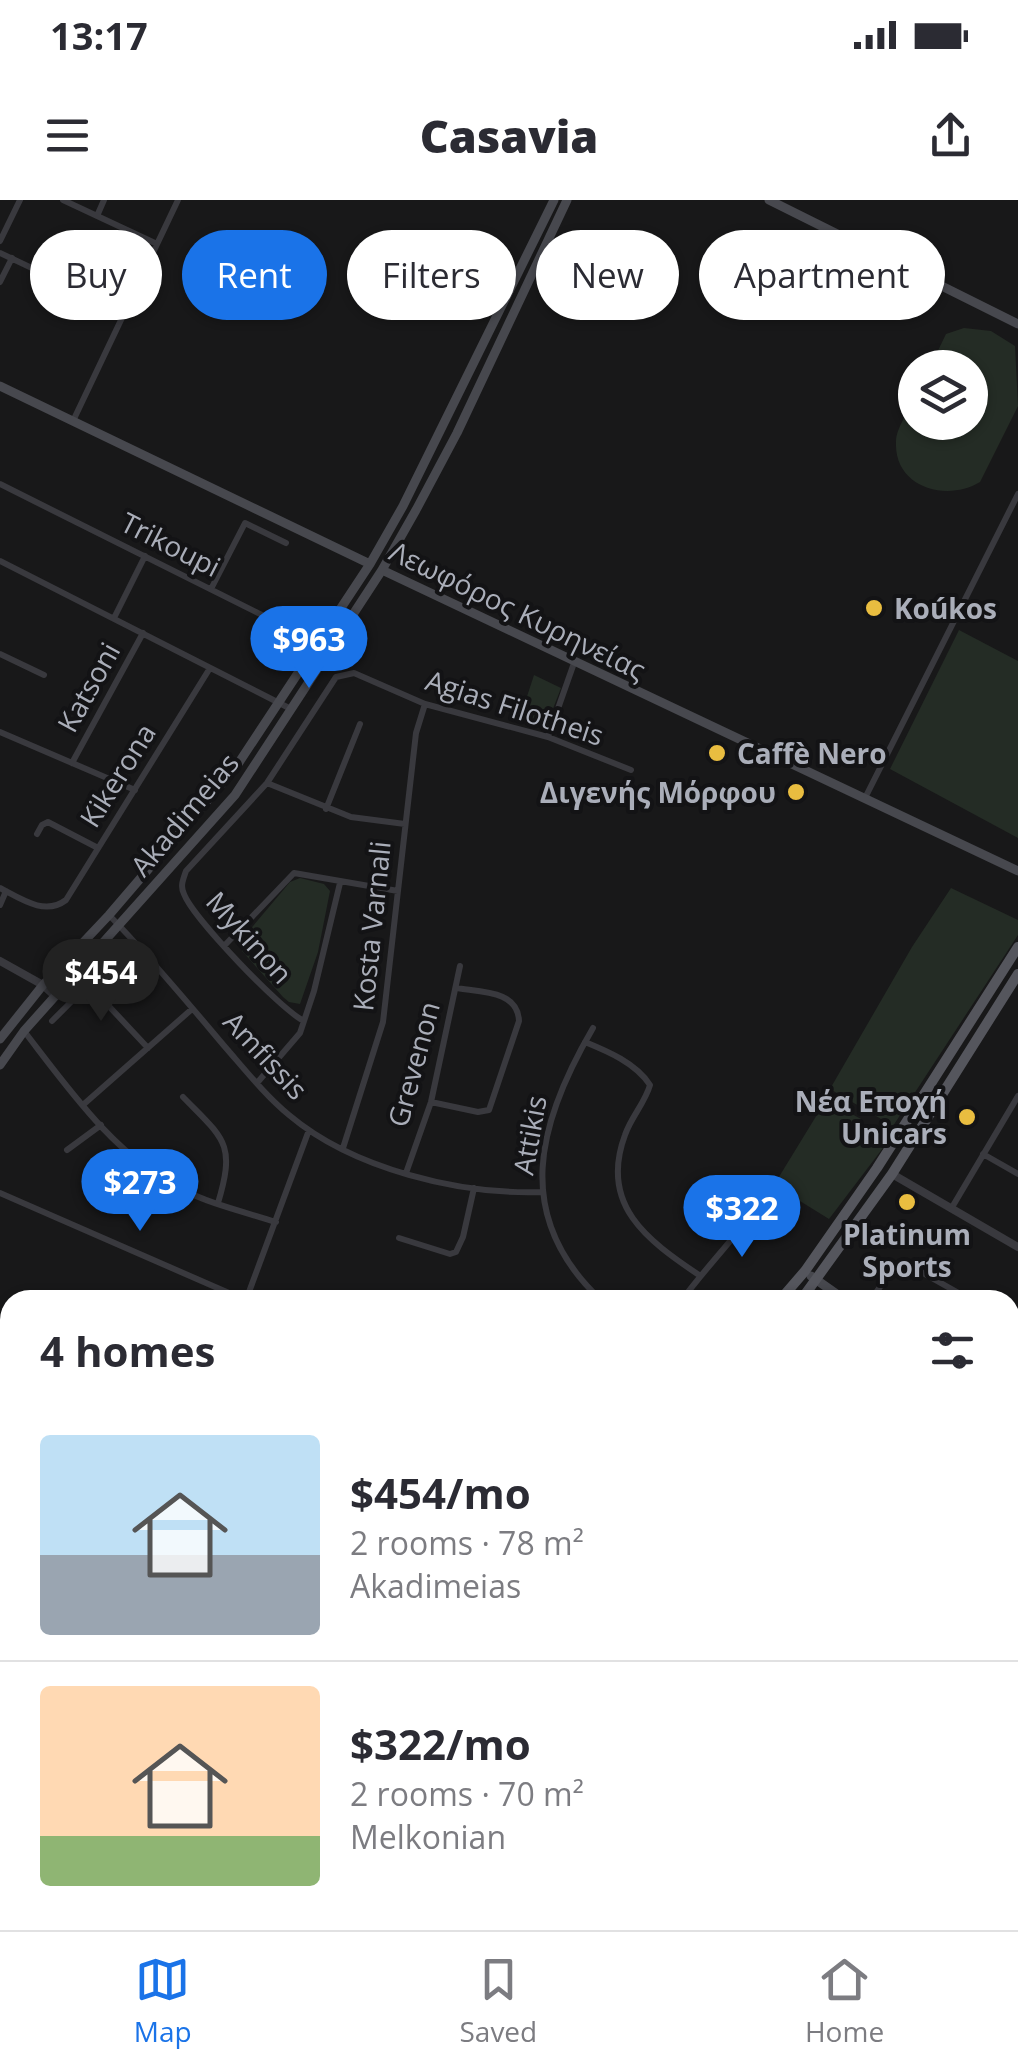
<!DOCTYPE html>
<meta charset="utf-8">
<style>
:root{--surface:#fff;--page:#f7f7f7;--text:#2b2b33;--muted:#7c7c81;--line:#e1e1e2;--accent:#1a73e8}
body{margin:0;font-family:"Open Sans",sans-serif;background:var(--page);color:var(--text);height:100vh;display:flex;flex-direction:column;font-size:38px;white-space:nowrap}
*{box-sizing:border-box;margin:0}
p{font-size:32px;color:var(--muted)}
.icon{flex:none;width:55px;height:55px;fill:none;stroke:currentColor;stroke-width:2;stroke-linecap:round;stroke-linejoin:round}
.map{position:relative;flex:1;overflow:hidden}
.details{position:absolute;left:0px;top:1090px;width:1020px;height:640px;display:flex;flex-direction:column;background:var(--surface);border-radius:30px 30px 0 0;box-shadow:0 2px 8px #0004}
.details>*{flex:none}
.guide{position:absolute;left:30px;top:30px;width:960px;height:90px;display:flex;gap:20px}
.buttons{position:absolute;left:898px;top:150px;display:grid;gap:20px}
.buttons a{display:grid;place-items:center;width:90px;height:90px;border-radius:50%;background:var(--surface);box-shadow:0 2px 8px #0004;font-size:50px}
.price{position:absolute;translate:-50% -85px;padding:0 22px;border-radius:35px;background:var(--accent);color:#fff;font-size:32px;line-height:65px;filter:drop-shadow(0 2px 5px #0008)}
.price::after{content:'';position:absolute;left:50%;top:60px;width:30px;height:22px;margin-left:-15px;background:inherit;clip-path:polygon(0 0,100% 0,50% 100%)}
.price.selected{background:#222;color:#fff}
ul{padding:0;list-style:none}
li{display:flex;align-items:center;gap:30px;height:250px;padding:0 40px}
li+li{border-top:2px solid var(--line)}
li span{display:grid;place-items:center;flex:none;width:280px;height:200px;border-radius:10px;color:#555}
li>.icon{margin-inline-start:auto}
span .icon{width:120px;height:120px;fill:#fffc;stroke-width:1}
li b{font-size:42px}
h2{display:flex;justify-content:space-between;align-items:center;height:120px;padding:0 40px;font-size:42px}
.tag{padding:0 35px;border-radius:45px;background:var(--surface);box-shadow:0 2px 8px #0004;font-size:35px;line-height:90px}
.tag.selected{background:var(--accent);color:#fff}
.status{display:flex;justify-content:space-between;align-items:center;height:70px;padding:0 50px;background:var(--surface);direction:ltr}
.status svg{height:28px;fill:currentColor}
header{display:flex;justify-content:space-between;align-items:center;height:130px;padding:0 40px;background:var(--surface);font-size:45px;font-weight:800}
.dock{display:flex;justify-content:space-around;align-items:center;height:140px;border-top:2px solid var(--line);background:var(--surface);font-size:28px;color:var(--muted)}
.dock a{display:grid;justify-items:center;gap:5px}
.dock .selected{color:var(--accent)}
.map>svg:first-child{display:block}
.green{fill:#242c25}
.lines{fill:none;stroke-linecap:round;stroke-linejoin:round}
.stream{stroke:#2e353d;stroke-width:2.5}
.minor{stroke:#39393e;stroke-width:6}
.tertiary{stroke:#39393e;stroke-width:8}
.secondary{stroke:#47484e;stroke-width:9}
.primary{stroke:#55565d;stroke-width:10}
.poi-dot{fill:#e9bd40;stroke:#131315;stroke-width:4}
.labels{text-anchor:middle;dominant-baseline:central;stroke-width:8;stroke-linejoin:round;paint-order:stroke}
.street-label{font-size:28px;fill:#aaaeb9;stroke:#131315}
.poi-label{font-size:28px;font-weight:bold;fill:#aaaeb9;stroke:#131315;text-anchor:start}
</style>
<div class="status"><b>13:17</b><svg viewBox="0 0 49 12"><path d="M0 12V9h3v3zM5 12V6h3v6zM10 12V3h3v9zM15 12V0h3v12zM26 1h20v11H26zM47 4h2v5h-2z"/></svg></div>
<header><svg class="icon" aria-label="menu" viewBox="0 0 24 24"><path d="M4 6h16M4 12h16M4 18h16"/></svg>Casavia<svg class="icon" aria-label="share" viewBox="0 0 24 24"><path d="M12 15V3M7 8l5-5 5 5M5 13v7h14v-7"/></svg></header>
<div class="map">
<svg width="1018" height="1730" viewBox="0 0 1018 1730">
<rect width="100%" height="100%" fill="#181819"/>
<!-- green -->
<path class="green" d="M964,128L991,131L1015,146L1018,206L980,282C947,302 894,288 896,242C896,228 909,211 915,197V222H970V168L930,167L946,134Z
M959,430L1018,461V638L890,569Z
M534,475L561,488L549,519L532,526L519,521Z
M300,678L324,684L330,691L318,752L300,804L289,802L283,797L242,751V739L290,682Z
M951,688L1018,720V735L893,926L830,889L912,747Z
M826,900L861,919L856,929L869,936L875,927L884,934L886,944L829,1019L774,985Z
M10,1460V1688L4,1689L0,1674V1462Z
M10,1720H252L264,1730H0V1722Z"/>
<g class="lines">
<!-- stream -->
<path class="stream" d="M0,1551L10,1549"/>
<!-- minor -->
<path class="minor" d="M63,0L157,44
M97,16L104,0
M0,41L20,0
M0,53L125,112
M0,82L12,58
M73,221L178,0
M0,284L290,429L308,427L318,413
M0,361L291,509
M211,389L245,323L286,343
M114,418L145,356
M0,454L44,475
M0,532L135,590
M548,537L574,463
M72,563L143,433
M267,583L351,617L405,624
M865,598L1018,294
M326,609L360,524
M37,634L42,625L48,622L98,648
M0,688C21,699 45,716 66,700L210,468
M0,705L6,691
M109,715C150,757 188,803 226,848C246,871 266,896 289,915C353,969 460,995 542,992
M225,745L294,673L398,691
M52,821L75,798L92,794L105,802L148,848
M304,821C281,810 193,718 184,694C180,686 183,680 186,671L267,583L336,477L354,473L425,504L548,537L631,570
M593,828C538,922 511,1016 601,1100
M24,831C68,888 115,956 181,989C210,1004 245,1012 276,1022
M585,842C607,851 636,863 650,885C645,903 631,917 625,935C599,1005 647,1040 699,1075
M257,883L300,833L314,791L340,683
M183,897C224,939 236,943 218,1003
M431,902L478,912L489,910L519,821C518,790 480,792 456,788
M84,904L192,809
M343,948L383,822L416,533L425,504
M67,950L101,925
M983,954L1018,974
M406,973L431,902L460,766
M0,993L245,1100
M951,1009L1018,896
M399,1038L450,1054L456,1052L463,1037L474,988
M246,1100L309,930
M682,1100C709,1063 741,1033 765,993
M871,1100L893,1068L907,1064L971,1100
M1010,1122L1018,1127
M1010,1314L1018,1320
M1010,1407L1018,1397
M1010,1502L1018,1508
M1010,1550L1018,1556
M597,1720L602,1730
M795,1720L806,1730
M853,1720L868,1730"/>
<!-- tertiary -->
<path class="tertiary" d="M0,761L43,785L55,796
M892,974L1018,1047
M1010,1532L1018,1522
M1010,1635L1018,1638
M839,1730L850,1720"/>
<!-- secondary -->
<path class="secondary" d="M769,0L1018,124
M0,186L370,364
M382,370L1018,671
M0,839L43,785L109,715L236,567L370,364L403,306L554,0
M0,865L24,831L235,595L382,370L416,310L457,233L567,0
M811,1076L845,1100
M0,1207L10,1211
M1010,1219L1018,1224
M307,1730L316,1720"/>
<!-- primary -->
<path class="primary" d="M780,1100L805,1071L877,968L1018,747
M801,1100L892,974L1018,774
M570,1720L571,1730
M583,1720V1730"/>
</g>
<!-- markers -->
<g class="poi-dot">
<circle cx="874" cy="408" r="10"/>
<circle cx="717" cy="553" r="10"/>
<circle cx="796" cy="592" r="10"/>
<circle cx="967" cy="917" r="10"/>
<circle cx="907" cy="1002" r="10"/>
</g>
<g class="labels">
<!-- street labels -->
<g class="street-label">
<text transform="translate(171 344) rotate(27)">Trikoupi</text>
<text transform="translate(518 410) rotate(26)">Λεωφόρος Κυρηνείας</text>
<text transform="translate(88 487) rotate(-61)">Katsoni</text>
<text transform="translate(515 507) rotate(18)">Agias Filotheis</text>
<text transform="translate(117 575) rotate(-58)">Kikerona</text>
<text transform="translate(184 614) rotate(-50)">Akadimeias</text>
<text transform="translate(371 726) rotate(-84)">Kosta Varnali</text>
<text transform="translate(250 737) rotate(48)">Mykinon</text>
<text transform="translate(266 855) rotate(47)">Amfissis</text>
<text transform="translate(413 864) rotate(-75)">Grevenon</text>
<text transform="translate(529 935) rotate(-80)">Attikis</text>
</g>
<!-- poi labels -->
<g class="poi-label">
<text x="894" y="408">Koúkos</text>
<text x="737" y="553">Caffè Nero</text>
<text x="776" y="592" text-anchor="end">Διγενής Μόρφου</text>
<text x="947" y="901" text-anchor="end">Νέα Εποχή<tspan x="947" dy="32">Unicars</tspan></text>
<text x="907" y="1034" text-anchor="middle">Platinum<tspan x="907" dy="32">Sports</tspan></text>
</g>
</g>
</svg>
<div class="buttons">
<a><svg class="icon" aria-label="layers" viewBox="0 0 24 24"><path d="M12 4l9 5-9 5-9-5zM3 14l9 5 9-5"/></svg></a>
</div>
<b class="price" style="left:309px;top:491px">$963</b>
<b class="price selected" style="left:101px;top:824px">$454</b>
<b class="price" style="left:140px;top:1034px">$273</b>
<b class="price" style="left:742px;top:1060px">$322</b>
<div class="guide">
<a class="tag">Buy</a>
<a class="tag selected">Rent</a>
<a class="tag">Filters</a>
<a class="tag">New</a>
<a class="tag">Apartment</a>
</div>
<section class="details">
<h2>4 homes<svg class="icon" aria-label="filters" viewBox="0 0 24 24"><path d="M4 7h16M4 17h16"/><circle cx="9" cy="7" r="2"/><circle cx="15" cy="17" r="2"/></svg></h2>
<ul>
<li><span style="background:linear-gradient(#bfe0f5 60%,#9aa5b1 0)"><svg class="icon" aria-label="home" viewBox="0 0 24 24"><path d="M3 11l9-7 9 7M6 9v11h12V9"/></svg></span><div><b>$454/mo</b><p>2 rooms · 78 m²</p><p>Akadimeias</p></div></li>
<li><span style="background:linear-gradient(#ffd9b3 75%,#8fb573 0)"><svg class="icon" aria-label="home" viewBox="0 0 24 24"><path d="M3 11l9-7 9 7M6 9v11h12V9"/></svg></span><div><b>$322/mo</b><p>2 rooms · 70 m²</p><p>Melkonian</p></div></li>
</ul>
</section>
</div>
<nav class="dock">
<a class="selected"><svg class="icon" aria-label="map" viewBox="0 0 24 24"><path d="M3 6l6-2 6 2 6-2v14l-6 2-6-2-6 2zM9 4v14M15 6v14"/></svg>Map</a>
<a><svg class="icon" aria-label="saved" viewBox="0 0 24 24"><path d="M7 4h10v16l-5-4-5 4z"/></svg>Saved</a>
<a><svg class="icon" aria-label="home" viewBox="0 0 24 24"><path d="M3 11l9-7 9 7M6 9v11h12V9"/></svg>Home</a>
</nav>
